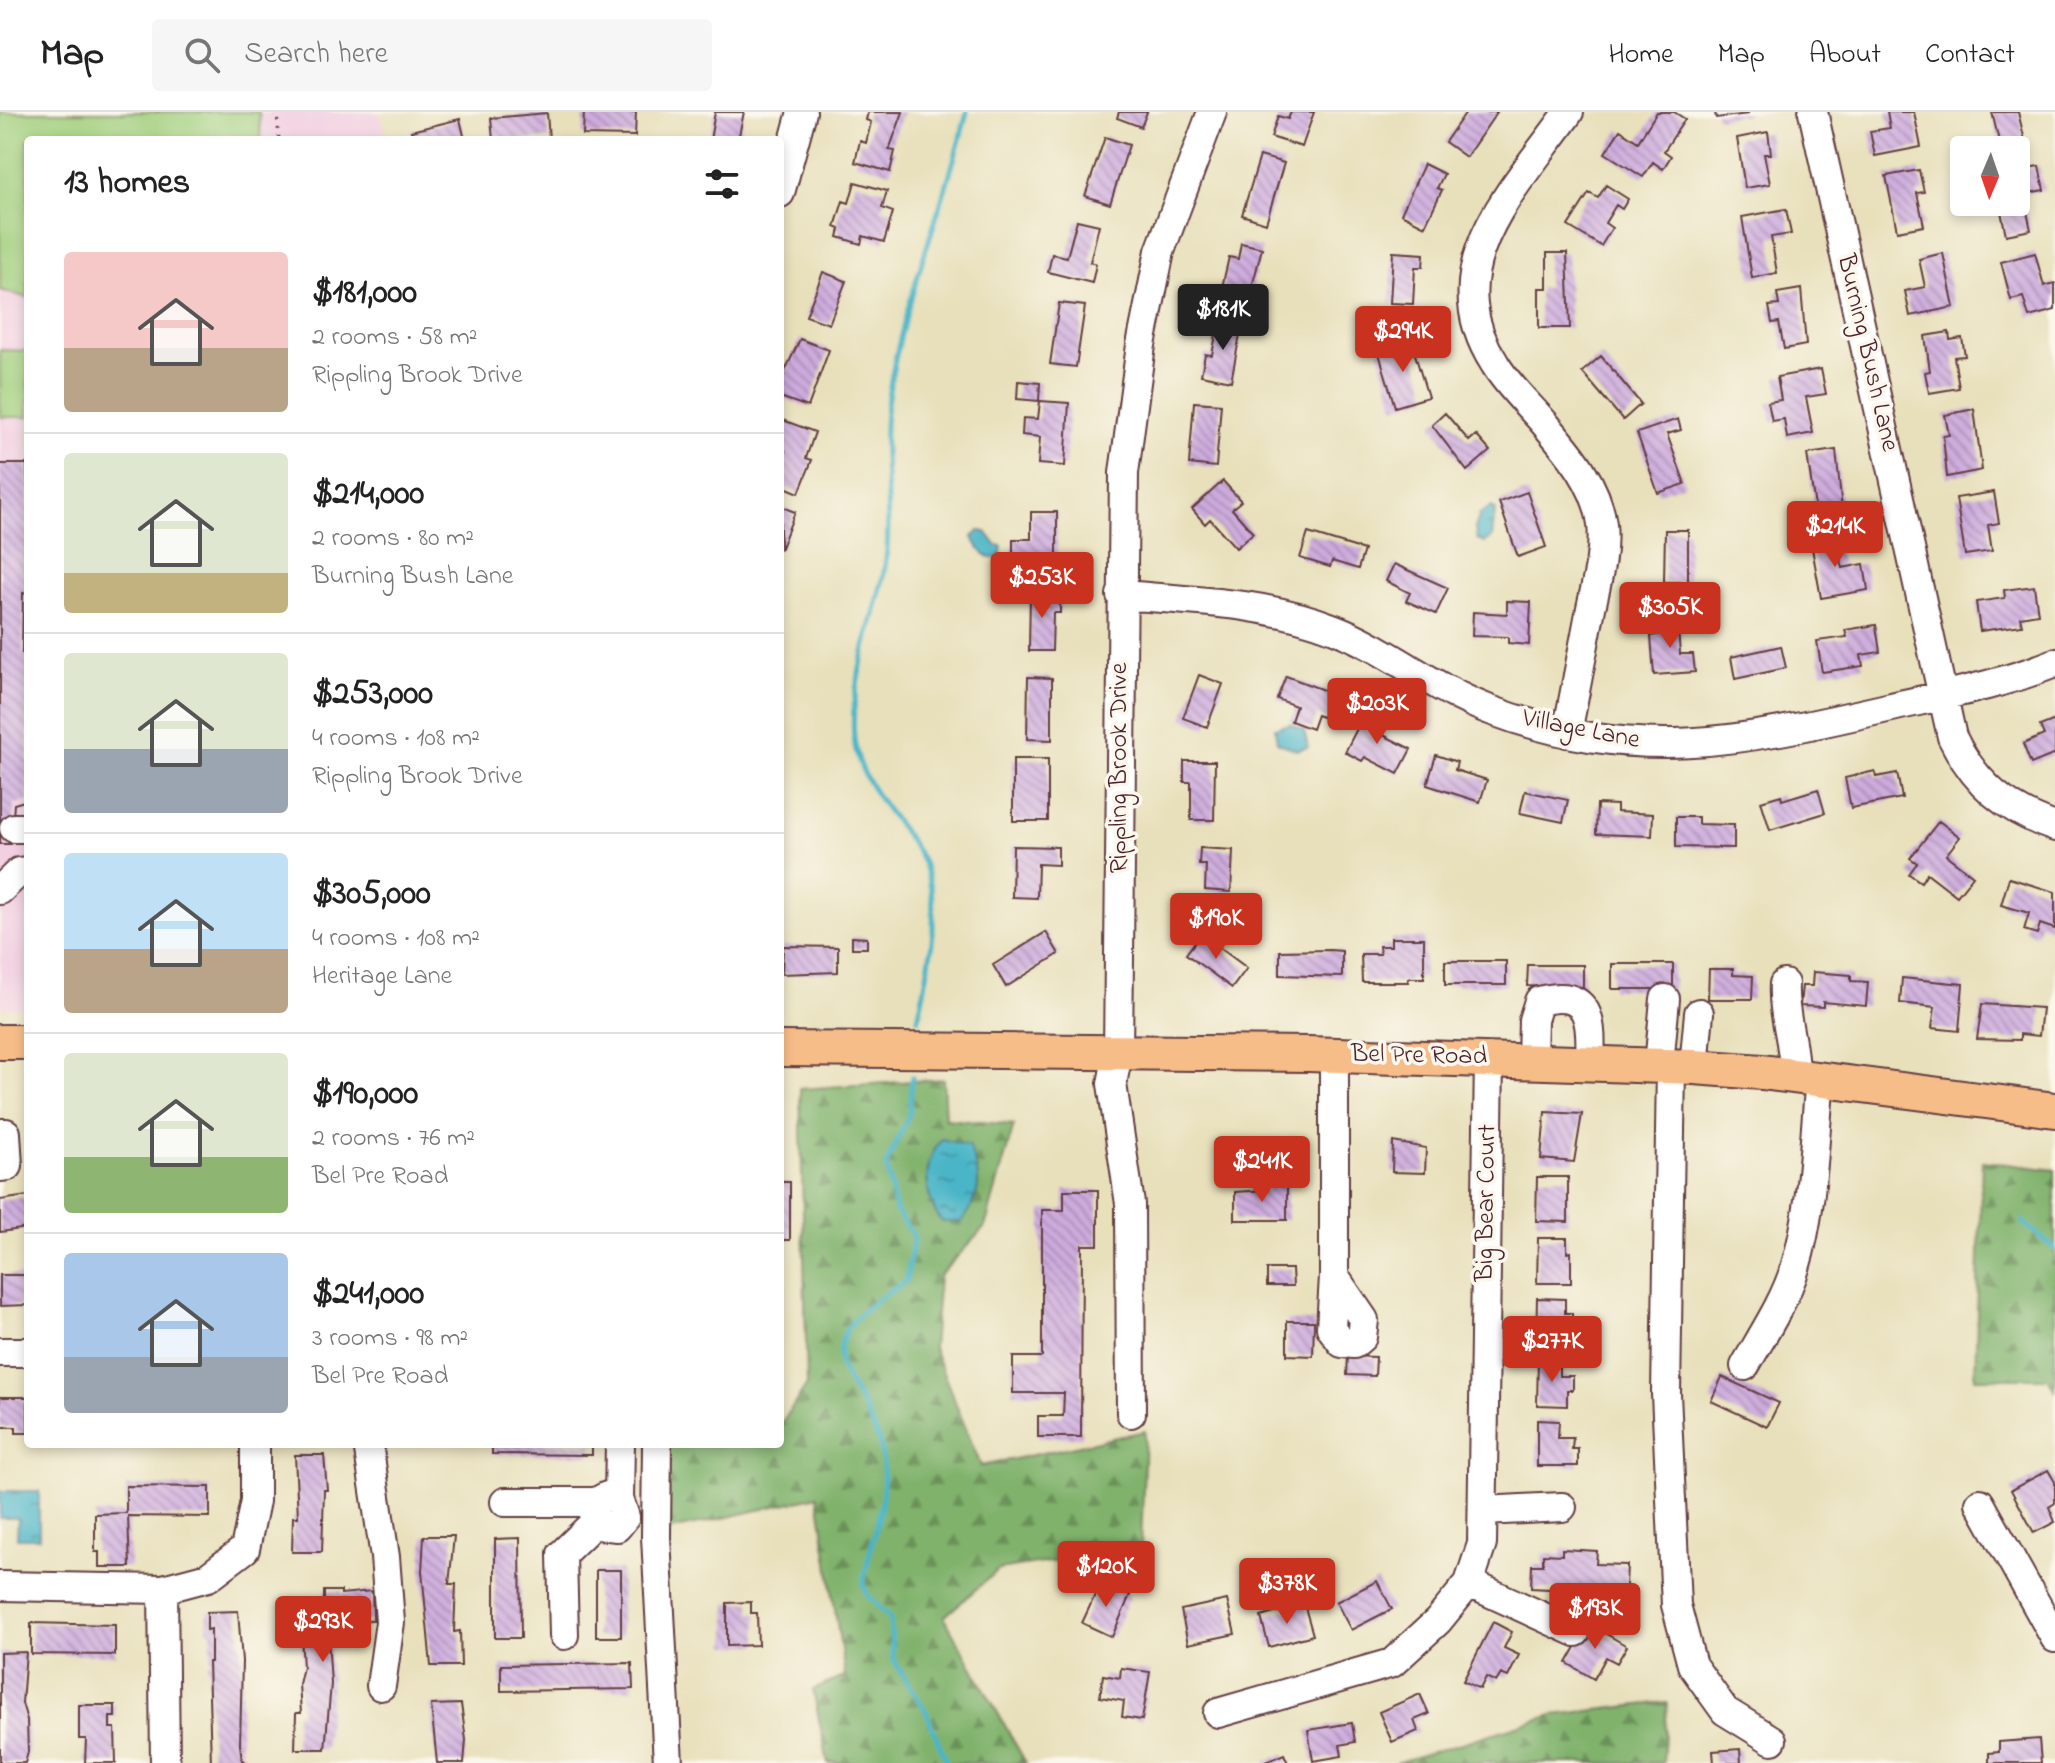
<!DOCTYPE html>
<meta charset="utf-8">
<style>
:root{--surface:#fff;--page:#f6f6f6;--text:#222;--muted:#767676;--line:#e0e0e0;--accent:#c8321e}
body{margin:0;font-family:"Indie Flower",sans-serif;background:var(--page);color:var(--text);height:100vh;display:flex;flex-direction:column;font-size:30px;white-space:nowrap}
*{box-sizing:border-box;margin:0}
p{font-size:26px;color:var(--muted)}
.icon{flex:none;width:44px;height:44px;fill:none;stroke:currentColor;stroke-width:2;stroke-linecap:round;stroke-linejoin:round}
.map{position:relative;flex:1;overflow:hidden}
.sheet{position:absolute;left:24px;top:24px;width:760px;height:1312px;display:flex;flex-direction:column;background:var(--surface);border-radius:8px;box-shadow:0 4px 12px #0003}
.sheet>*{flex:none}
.needle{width:52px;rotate:182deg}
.buttons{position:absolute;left:1950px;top:24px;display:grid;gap:16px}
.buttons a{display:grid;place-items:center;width:80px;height:80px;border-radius:8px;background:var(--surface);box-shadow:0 4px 12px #0003;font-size:40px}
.price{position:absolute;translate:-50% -68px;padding:0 18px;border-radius:8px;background:var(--accent);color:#fff;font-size:26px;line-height:52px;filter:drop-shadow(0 2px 4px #0008)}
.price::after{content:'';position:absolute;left:50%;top:48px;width:24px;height:18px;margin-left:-12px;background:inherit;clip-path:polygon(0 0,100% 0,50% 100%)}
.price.active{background:#222;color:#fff}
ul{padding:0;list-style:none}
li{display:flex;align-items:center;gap:24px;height:200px;padding:0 40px}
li+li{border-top:2px solid var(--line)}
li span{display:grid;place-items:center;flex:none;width:224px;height:160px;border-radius:8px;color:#555}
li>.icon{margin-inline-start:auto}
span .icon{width:96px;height:96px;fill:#fffc;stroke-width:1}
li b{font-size:34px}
h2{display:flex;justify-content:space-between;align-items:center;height:96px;padding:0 40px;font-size:34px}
header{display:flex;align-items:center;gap:48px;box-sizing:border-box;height:112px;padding:0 40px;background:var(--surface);border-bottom:2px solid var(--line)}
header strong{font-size:38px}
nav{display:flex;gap:44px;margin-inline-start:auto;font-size:28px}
.search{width:560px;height:72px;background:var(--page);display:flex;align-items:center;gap:20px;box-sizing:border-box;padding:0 28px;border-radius:8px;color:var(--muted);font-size:30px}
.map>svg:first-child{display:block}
.built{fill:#f2cfe2}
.grass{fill:#a0cf7d;stroke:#757754;stroke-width:2}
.forest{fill:url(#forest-firs);stroke:#65684c;stroke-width:2}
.water{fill:url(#water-ripples);stroke:#4a6a79;stroke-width:2}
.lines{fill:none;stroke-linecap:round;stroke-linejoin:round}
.stream{stroke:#4ab5c7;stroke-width:5}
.building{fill:url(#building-back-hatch)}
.minor-casing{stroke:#623c41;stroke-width:32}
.major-casing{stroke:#623c41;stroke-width:38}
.path{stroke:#623c41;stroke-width:3;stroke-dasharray:2 6;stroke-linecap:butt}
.minor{stroke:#fff;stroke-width:28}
.major{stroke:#f7bd88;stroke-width:34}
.labels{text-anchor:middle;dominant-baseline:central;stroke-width:7;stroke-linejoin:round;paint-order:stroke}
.street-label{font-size:26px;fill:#4a1f2b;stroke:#fbf7ec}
</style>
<header>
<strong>Map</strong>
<div class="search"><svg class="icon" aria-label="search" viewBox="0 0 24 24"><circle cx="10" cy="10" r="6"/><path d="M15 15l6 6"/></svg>Search here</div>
<nav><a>Home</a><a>Map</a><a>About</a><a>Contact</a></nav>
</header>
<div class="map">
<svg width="2055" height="1651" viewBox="0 0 2055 1651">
<defs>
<pattern id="forest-firs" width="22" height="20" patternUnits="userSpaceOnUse" patternTransform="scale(2)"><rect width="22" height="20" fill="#80b26c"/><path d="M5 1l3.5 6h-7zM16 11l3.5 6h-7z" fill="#6b9059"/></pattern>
<pattern id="water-ripples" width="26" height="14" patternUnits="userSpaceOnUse" patternTransform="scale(2)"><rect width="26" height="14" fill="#4ab5c7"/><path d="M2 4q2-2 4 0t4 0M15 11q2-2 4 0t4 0" fill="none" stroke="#4093a2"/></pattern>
<pattern id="building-back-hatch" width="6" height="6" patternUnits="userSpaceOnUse" patternTransform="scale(2)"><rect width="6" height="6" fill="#cdabdd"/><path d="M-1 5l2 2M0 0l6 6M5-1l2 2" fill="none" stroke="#a88bb3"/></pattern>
</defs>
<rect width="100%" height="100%" fill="#fbf7ec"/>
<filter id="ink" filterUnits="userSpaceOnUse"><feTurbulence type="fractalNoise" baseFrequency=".0125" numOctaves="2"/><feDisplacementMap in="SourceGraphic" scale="16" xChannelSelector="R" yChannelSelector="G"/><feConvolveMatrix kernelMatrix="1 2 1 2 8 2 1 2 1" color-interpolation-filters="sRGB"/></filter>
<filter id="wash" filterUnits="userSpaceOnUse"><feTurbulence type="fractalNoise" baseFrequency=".006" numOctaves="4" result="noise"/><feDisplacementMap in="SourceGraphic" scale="32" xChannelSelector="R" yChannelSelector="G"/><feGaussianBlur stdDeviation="1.8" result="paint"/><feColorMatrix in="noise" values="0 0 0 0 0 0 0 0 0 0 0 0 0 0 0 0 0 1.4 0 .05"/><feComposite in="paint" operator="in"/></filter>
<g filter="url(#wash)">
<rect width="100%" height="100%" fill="#e8e0bb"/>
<!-- built -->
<path class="built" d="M0,0H379L389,28H28V895H0Z"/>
<!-- grass -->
<path class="grass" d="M0,0H259L261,28H28V186L0,178Z
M0,238L28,239V305H0Z"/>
<!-- forest -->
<path class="forest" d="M943,967L945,1007L1014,1013L985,1115L939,1164L933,1236L981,1354L1145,1319L1141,1436L998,1458L944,1505L1026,1651H828L813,1578L845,1564L818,1384L664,1420L663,1332H780V1313L807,1273L800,977Z
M1982,1049L2055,1058V1278L2048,1266H1975Z
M1667,1590L1663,1651H1396L1553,1603Z"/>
<!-- water -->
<path class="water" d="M1491,395L1495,398L1492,426L1484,431L1477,427L1475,416L1480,402Z
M979,419L986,420L996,433L1002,434L1000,447C986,447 978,438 973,425Z
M1290,612L1304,618L1308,635L1297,638L1277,630L1275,616Z
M942,1027L969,1034C981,1068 984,1078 961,1110H942C924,1086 921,1051 942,1027Z
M0,1379H39V1426H17L18,1406H0Z"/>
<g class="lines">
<!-- stream -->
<path class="stream" d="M918,907C929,856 946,789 918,741C896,704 858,672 854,626C849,570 874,514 884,460C895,401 878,344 888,285C903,188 944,96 967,0
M912,965L909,1003L886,1052L896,1099L914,1125L906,1169C877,1189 831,1211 841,1254C843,1264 861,1288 867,1302C871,1313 879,1324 881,1336C890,1392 871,1421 863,1473L869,1485L890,1506L893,1547L926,1599L947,1651
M2023,1110L2055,1137"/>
</g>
<g id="blocks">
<!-- building -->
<path class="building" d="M584,0H636L635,24L583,23Z
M715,0H744L738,28H710Z
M868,0H903L889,38L895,39L890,60L855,50L860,29L866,31L871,10L866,8Z
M1119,0H1147L1141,15L1117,6Z
M1291,0H1314L1302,35L1271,25L1278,4L1288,7Z
M1466,0H1497L1466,45L1445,30Z
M1657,0H1674L1685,7L1664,39L1671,44L1663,57L1653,50L1643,65L1605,41L1620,18L1638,30Z
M1715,0H1748V2L1716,6Z
M1887,0H1914L1921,35L1875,44L1870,19L1890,16Z
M1992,0H2018L2026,33L2001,38Z
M547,1L549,27L493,28L491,6Z
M460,7L465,28H414L411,19Z
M1768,20L1771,42H1764L1770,72L1745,76L1737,26Z
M1105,25L1129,33L1110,92L1085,84Z
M1260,44L1284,51L1266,111L1242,103Z
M1424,52L1444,62L1437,76L1442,78L1425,114L1401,102Z
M2039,54L2044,78L2023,82L2031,118L2006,123L1999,90H2016V58Z
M1919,58L1924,80L1917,81L1924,114L1897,119L1886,64Z
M855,70L887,79L882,96L893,100L884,130L863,124L861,132L838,125L840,117L835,115L843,89L849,91Z
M1606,73L1628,87L1622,97L1616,93L1605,111L1612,116L1601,134L1568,114L1589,81L1598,86Z
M1786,97L1791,122L1771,125L1777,161L1752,166L1742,105Z
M1077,108L1099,113L1090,150L1096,152L1092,171L1048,160L1052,142L1067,145Z
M1241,131L1262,136L1248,191L1220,184L1229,145L1238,147Z
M1393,140L1424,142L1423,155H1415L1413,192L1390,191Z
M1547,141H1567L1570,216H1539V176H1547Z
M1943,141L1954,195L1910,204L1905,179L1925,175L1919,147Z
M2035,141L2044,174L2055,171V198L2029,205L2023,185L2011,188L2001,150Z
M823,160L846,169L829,212L806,204Z
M1801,177L1806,233L1784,237L1779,210L1772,211L1769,194L1779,193L1777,181Z
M1059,191L1085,194L1076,255L1050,252Z
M1219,208L1242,212L1231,269L1201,263L1205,242L1212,243Z
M1949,220L1950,228L1962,226L1965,244L1954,245L1959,276L1929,281L1925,260L1930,259L1925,224Z
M800,227L829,238L808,295L780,285L784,261Z
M1411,229L1428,285L1395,295L1378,238Z
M1601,244L1641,292L1623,308L1582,260Z
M1821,257L1826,282L1806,285L1813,321L1787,326L1784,307L1772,309L1768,290L1781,288L1777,265Z
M1018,269L1040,271L1039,289L1017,287Z
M1040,289L1069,291L1065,354L1038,352L1040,325L1022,323L1023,306L1038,307Z
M1194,290L1221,292L1216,355L1189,352Z
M1974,297L1982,358L1947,365L1943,324L1949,323L1945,303Z
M1445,301L1469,329L1476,323L1490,339L1467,359L1432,313Z
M780,307L815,320L806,346L812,348L799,381L780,373L784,356L780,352L785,339L780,337Z
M1678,307L1681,318L1667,322L1685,372L1658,381L1637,321Z
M1836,338L1842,398L1816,402L1807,342Z
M0,352H27L28,381V482L23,481L22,541H28V688L14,692L11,732H0Z
M1223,369L1241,389L1232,397L1253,421L1236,436L1210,407L1205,412L1192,397Z
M1527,380L1546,435L1518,445L1499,390Z
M1994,380L1999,411L1988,413L1992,439L1965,443L1956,386Z
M780,394L795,400L780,438Z
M1031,400H1057V463L1031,462L1032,443H1013V427H1031Z
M1665,418H1688V470H1664Z
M1308,421L1364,438L1358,457L1332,449L1330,455L1300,446Z
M1835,421L1842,456L1864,452L1868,478L1821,486L1810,425Z
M1394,452L1448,476L1436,502L1406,489L1410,481L1386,469Z
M2034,474L2038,502L2020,505L2022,513L1980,519L1976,490L2005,486L2004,478Z
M1030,481L1060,482V501H1053L1052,539H1029Z
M1507,489L1531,490L1529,533L1508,531V525L1472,524L1473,500L1507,502Z
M1677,506L1680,542H1693L1695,560L1654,563L1651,524L1657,523L1656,508Z
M1876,513L1880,540L1861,543L1863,554L1822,560L1817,529L1847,525L1845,518Z
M1781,534L1786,556L1735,567L1731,545Z
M1199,563L1223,572L1207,615L1183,606Z
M1286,564L1345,586L1336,610L1317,603L1312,617L1291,609L1296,594L1277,587Z
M1028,565L1052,566V628L1027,627Z
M1364,603L1383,613L1379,621L1411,637L1398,662L1365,645L1362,649L1345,640Z
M2055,608V642L2031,652L2023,632L2044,623L2040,614Z
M1436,643L1457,650L1455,658L1487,668L1480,690L1427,673Z
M1013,647H1048V709H1013Z
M1184,649H1215L1214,708H1191V670H1184Z
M1875,659L1876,665L1897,661L1902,686L1851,696L1845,666Z
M1818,677L1825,701L1770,718L1761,689L1781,683L1782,688Z
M1525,679L1568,688L1563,710L1520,701Z
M1597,692L1617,693V700L1653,702L1652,724L1596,722Z
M1676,705H1698V712L1734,713V736L1676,735Z
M1939,709L1960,725L1946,743L1973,764L1957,784L1927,761L1921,770L1909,762L1917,751L1910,746Z
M1013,734L1058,735V753L1038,752L1037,786L1012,785Z
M1200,736L1233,738L1231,780L1205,778L1206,753H1199Z
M2009,766L2055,780V817L2040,812L2037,822L2024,818L2029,801L2001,793Z
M1046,820L1059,842L1006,875L993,853Z
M1201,822L1247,856L1232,876L1186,842Z
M852,825L867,826V836H852Z
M1391,826H1424V866H1408V870H1362L1361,842H1380L1379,834H1391Z
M783,834L838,835V860L782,862Z
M1330,838L1342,839V865L1280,863V839Z
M1445,849H1506V873H1445Z
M1612,852H1673V877H1612Z
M1528,853H1583V875L1527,874Z
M1709,857H1733V863L1753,864L1752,887H1708Z
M1813,860L1851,863V869L1868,870L1866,894L1823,890V895L1800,894L1802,874H1812Z
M1902,866L1963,872L1959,919L1932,916L1935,895L1900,891Z
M1982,892L2042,896L2039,924L2020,922V928L1977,927Z
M1545,1000L1582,1002L1574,1050L1541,1047Z
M1393,1030L1426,1036L1425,1061L1392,1060Z
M1537,1065H1568V1110L1536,1109Z
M780,1070H790V1128H780Z
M1268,1073H1287V1108H1235V1080L1268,1078Z
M1064,1078H1098V1133H1082L1081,1325H1038V1304H1063L1064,1281H1013V1245H1042V1098H1064Z
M28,1084V1116L0,1120V1088Z
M1538,1126H1567V1141L1571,1140V1171H1537Z
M1267,1157H1292L1293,1174H1267Z
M0,1163H28V1193L0,1194Z
M1537,1186L1565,1187V1201H1572V1215H1558V1232H1536Z
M1287,1209H1314L1313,1244L1287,1243Z
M1348,1244L1376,1245L1375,1264L1347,1263Z
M1538,1247H1559V1264H1573V1278H1567V1294L1537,1293Z
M1722,1265L1779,1291L1767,1315L1711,1289Z
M0,1285H28V1321H16V1315H0Z
M1537,1308L1559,1309L1558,1326H1573L1572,1337H1578V1354H1537Z
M492,1332H592V1343L492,1342Z
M295,1343H324L327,1378H324L322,1440H292L293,1405H298Z
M2048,1358L2055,1370V1391L2049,1395L2055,1410L2034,1421L2011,1378Z
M126,1374L210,1375V1405L128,1404L130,1455H99V1440H95V1402L126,1401Z
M424,1424H454L449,1472H456L454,1520L460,1519L461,1554H431L422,1459Z
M520,1426L521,1526H495V1427Z
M1562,1437L1597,1439L1596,1452L1627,1453L1625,1495L1604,1494L1605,1480L1531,1476L1532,1453H1543V1442L1562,1443Z
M596,1458H621V1525H596Z
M1377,1469L1392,1497L1351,1518L1336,1490Z
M1101,1470L1130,1483L1112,1525L1082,1511Z
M324,1479H341V1482L372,1479L373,1508L327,1509L331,1572L325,1637H295L296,1601H301L299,1572L303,1555L301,1524H295V1507H324Z
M1227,1488L1235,1522L1188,1532L1181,1498Z
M751,1490V1501H757L758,1533L727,1534V1491Z
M1304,1492L1313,1523L1269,1535L1261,1505Z
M238,1499L242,1549L240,1633L242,1648L248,1651H211L208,1550H211V1517L207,1518V1500Z
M1493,1510L1512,1520L1504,1536L1519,1543L1508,1565L1501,1562L1496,1570L1486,1565L1480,1577L1463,1569Z
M31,1511L115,1513V1543L31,1542Z
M1589,1512L1627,1534L1617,1551L1606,1545L1594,1567L1567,1551Z
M26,1540L22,1591L27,1608L28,1640L25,1651H0V1541Z
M632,1551L633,1577L501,1579V1553Z
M1121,1556L1150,1560L1142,1608L1122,1605L1124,1589L1100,1585L1103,1563L1120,1566Z
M1420,1582L1429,1602L1414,1608L1418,1619L1392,1630L1379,1600Z
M461,1592L466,1628L464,1651H437L431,1593Z
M79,1593H115V1605H110V1616H115L116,1651H85L86,1627H79Z
M1352,1611L1355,1630L1340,1633L1342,1644L1313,1649L1308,1618Z
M2039,1627L2041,1651H1989V1641L1999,1640V1630Z
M1740,1637L1741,1651H1714L1713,1639Z
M1284,1642L1288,1651H1263Z"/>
</g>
</g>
<g filter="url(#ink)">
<use href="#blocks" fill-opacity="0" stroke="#623c41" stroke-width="2"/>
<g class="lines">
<!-- minor casing -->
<g class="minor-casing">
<path id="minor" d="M1813,0L1952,625C1975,672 2006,698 2055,715
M780,81L802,0
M1121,483C1194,489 1266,490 1335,517C1389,538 1435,578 1490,598C1637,653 1739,630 1887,596C1944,583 2000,573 2055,551
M1567,621C1575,579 1583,538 1591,496C1597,469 1605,439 1602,412C1597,373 1570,341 1546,313C1529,293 1508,274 1495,252C1432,155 1515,77 1569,0
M14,716H28
M0,778L19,760L28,759
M1784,872C1782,903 1795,931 1794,964
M1532,948L1533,908L1539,889C1592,875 1592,911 1590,951
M1659,954L1665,887
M1671,955L1666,1282L1676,1493L1692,1553L1725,1599L1772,1628
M1694,955L1699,901
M0,1021H6L8,1054L0,1055
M1334,1164L1331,1216L1342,1231L1354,1232L1362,1225L1364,1208L1334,1164V942
M0,1240H26
M1745,1254C1763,1222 1784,1191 1795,1156C1813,1099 1814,1027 1820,967
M1131,1301L1130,1092L1112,972L1118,941L1124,361L1141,233L1160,139L1212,0
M368,1332L385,1445L390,1510L381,1574
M657,1332L656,1425L668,1651
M619,1387L607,1384L596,1390L593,1402L599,1413L617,1415L625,1405L619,1387L620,1332
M505,1390H596
M1980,1391L2055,1526
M1483,1399L1562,1395
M1469,1471L1576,1520
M0,1474L163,1477L208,1465L245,1437L255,1389V1332
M163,1477L165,1651
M564,1523L562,1442L596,1409
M1218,1601L1392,1551L1438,1509L1469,1471L1482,1432L1489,946"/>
</g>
<!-- major casing -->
<g class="major-casing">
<path id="major" d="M0,930H28
M780,937L1308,942L1694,955L1762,960L2055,998"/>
</g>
<!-- path -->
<path class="path" d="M277,0L279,28"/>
<!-- minor -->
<use href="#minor" class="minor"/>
<!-- major -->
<use href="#major" class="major"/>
</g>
</g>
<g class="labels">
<!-- street labels -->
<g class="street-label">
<text transform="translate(1867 241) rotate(77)">Burning Bush Lane</text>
<text transform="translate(1581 618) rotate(11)">Village Lane</text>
<text transform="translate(1120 656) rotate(-90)">Rippling Brook Drive</text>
<text transform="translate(1419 944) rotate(1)">Bel Pre Road</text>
<text transform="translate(1487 1091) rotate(-89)">Big Bear Court</text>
</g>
</g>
</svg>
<div class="buttons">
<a><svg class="needle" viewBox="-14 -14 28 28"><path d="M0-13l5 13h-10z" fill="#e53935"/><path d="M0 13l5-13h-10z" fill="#767676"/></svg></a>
</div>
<b class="price active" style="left:1223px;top:240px">$181K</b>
<b class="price" style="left:1403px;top:262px">$294K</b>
<b class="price" style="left:1835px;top:457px">$214K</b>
<b class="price" style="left:1042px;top:508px">$253K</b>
<b class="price" style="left:1670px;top:538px">$305K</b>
<b class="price" style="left:1377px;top:634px">$203K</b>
<b class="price" style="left:1216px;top:849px">$190K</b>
<b class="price" style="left:1262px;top:1092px">$241K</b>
<b class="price" style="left:1552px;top:1272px">$277K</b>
<b class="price" style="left:1106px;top:1497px">$120K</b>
<b class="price" style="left:1287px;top:1514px">$378K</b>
<b class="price" style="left:1595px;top:1539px">$193K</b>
<b class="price" style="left:323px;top:1552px">$293K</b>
<section class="sheet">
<h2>13 homes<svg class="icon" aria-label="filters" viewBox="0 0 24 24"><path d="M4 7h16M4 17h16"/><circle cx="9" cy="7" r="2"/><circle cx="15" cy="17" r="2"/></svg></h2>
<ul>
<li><span style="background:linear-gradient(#f6c9c9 60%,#b9a48a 0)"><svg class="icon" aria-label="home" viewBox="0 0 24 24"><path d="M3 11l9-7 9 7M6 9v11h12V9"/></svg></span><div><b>$181,000</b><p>2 rooms · 58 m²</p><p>Rippling Brook Drive</p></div></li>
<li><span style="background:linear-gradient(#dfe7d0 75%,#c2b280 0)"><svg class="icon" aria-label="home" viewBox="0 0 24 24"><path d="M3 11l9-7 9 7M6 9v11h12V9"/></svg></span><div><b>$214,000</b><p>2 rooms · 80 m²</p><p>Burning Bush Lane</p></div></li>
<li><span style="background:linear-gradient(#dfe7d0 60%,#9aa5b1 0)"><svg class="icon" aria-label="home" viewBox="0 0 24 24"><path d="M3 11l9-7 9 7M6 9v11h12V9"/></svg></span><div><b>$253,000</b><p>4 rooms · 108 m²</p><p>Rippling Brook Drive</p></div></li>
<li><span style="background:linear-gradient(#bfe0f5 60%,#b9a48a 0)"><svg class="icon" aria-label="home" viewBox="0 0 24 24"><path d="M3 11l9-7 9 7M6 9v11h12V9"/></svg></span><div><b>$305,000</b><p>4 rooms · 108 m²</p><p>Heritage Lane</p></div></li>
<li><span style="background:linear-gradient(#dfe7d0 65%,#8fb573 0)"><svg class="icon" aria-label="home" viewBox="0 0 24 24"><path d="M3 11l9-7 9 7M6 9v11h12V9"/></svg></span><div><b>$190,000</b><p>2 rooms · 76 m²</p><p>Bel Pre Road</p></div></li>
<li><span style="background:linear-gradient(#a9c7e8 65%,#9aa5b1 0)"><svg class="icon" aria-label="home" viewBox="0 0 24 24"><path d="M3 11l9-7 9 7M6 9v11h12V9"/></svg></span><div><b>$241,000</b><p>3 rooms · 98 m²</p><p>Bel Pre Road</p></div></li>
</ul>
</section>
</div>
